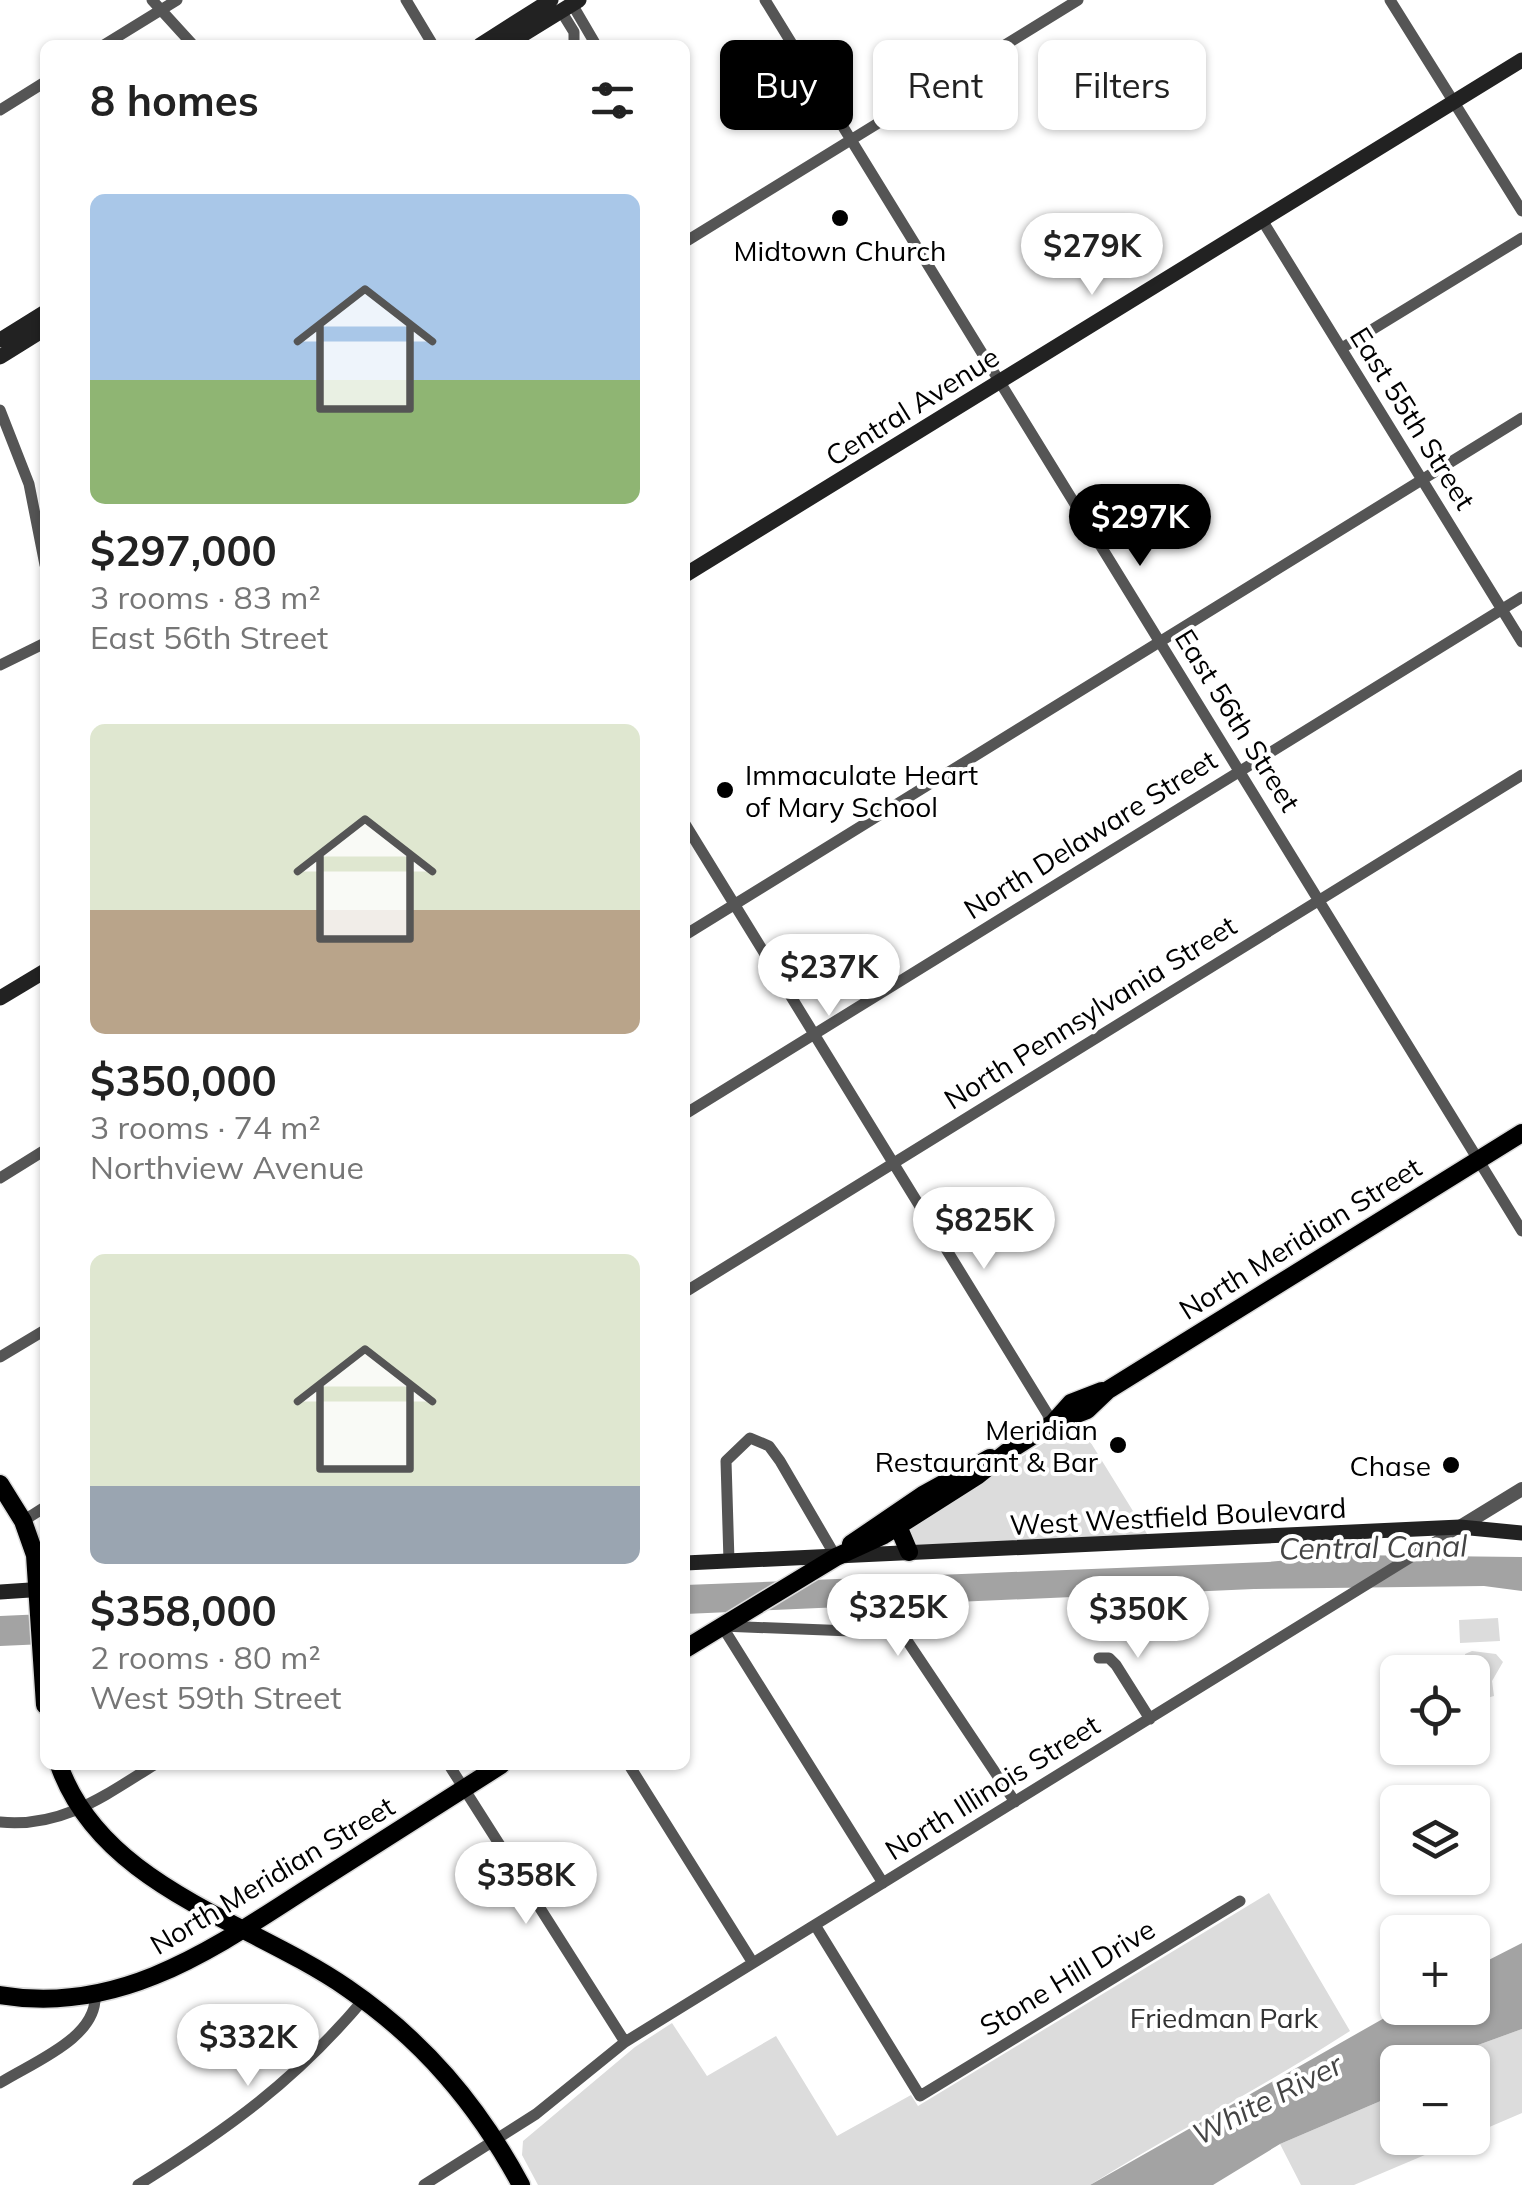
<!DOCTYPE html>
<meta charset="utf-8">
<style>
:root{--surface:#fff;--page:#f2f2f2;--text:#222;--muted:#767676;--accent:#000}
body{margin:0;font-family:Mulish,sans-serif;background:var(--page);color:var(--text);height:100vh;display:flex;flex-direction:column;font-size:38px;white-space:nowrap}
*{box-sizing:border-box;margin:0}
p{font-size:32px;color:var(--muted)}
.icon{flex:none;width:55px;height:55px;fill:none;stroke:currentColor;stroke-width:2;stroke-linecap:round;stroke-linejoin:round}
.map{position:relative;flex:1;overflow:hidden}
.sheet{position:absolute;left:40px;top:40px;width:650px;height:1730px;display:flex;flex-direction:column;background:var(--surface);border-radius:15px;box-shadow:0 2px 8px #0004}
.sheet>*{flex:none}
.top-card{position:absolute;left:720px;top:40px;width:650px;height:90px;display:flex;gap:20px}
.buttons{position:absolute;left:1380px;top:1655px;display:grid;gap:20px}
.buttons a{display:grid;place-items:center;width:110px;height:110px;border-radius:15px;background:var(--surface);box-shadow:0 2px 8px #0004;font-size:50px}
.price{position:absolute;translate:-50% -85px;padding:0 22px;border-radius:35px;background:#fff;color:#222;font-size:32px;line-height:65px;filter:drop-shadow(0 2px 5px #0008)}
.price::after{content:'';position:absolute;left:50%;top:60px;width:30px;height:22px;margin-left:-15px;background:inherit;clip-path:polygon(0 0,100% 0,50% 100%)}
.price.current{background:var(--accent);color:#fff}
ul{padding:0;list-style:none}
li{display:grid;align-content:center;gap:20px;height:530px;padding:0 50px}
li span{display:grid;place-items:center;height:310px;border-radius:15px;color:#555}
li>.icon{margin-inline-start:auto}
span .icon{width:180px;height:180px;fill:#fffc;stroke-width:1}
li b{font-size:42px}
h2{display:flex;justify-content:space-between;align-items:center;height:120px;padding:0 50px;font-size:42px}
.chip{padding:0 35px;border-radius:15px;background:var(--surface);box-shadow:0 2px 8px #0004;font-size:35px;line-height:90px}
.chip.current{background:var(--accent);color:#fff}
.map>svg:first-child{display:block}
.green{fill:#dcdcdc}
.water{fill:#a3a3a3}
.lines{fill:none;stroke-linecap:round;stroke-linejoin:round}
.primary-casing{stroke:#dbdbdb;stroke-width:21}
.minor{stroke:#555;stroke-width:11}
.tertiary{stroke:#555;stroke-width:14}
.secondary{stroke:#222;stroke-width:15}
.primary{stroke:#000;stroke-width:18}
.poi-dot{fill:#000;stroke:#fff;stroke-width:4}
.labels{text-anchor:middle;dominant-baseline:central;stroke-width:8;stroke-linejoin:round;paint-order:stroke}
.poi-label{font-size:28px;fill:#000;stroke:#fff;text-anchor:end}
.street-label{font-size:28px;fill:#000;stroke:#fff}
.park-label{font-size:28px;fill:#333;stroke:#fff}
.water-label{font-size:30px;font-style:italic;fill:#444;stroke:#fff}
</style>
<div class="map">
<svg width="1522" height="2185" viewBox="0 0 1522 2185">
<rect width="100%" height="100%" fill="#fff"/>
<!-- green -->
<path class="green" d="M1078,1422L1149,1537L914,1545L905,1529Z
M1498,1618L1500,1641L1460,1643L1459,1620Z
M1472,1651L1496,1654L1503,1662L1492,1681L1494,1696L1473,1702L1472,1672H1467L1465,1654Z
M1269,1893L1350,2031C1265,2086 1175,2132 1090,2185H538L522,2155L523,2141L635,2047L672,2023L707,2076L776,2036L837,2136L911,2095L918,2106Z
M1522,2029V2113L1473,2134L1472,2062H1448L1467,2049Z
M1397,2094L1398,2138H1465L1354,2185H1301L1280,2144Z"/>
<!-- water -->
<path class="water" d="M1344,1555L1522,1557V1591L1484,1586L1254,1589L685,1614V1585L1268,1562Z
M45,1614V1644L0,1646V1616Z
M1522,1943V2029L1467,2049L1448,2062H1398L1397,2094L1280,2144L1213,2185H1090L1402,2008H1472L1473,1968Z"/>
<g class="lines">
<!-- primary casing -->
<g class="primary-casing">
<path id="primary" d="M1054,1422L1071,1403L1102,1391
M0,1484L23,1521L35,1555L45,1705
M898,1526L909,1552
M851,1544L923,1495L990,1458
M685,1649L836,1557L884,1535L977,1476L1007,1452L1053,1423L1087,1410L1108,1390L1522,1133
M59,1765C102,1887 250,1921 347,1988C423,2040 478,2105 521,2185
M0,1995C122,2016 217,1946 314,1884C377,1844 439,1804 501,1765"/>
</g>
<!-- minor -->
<path class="minor" d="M152,0L193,45
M406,0L433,45
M765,0L1522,1231
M1390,0L1522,211
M572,4L596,45
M561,11L574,32V45
M104,45L177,0
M0,110L45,82
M1262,220L1522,642
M685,242L1078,0
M1342,348L1522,238
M0,410L29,484L45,565
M0,665L45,643
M685,824L1053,1423
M685,935L1522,418
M685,1114L1522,597
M0,1178L45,1150
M685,1292L1522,775
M0,1357L45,1330
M23,1521L45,1507
M729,1561L726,1461L750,1438L769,1446L780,1461L836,1557
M722,1626L902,1633L1015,1802
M722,1626L883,1883
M1099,1658H1109L1116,1665L1150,1719
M449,1765L625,2042
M629,1765L753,1963
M0,1822C62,1828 104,1796 154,1765
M815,1925L920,2096L1240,1901
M0,2083C31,2063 98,2038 95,1995
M138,2185C228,2129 295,2081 364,1999
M424,2185L536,2114L625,2042L1458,1528"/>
<!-- tertiary -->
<path class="tertiary" d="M1460,1527L1522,1489"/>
<!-- secondary -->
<path class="secondary" d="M480,45L551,0
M506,45L579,0
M0,340L45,312
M0,357L45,329
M685,575L1522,60
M0,998L45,971
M685,1563L1460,1527L1522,1533
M0,1592L45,1589"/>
<!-- primary -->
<use href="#primary" class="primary"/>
</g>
<!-- markers -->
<g class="poi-dot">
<circle cx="840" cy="218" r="10"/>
<circle cx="725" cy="790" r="10"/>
<circle cx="1118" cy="1445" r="10"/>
<circle cx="1451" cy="1465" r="10"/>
</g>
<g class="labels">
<!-- poi labels -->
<g class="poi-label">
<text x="840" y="250" text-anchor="middle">Midtown Church</text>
<text x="745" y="774" text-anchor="start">Immaculate Heart<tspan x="745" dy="32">of Mary School</tspan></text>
<text x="1098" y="1429">Meridian<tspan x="1098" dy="32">Restaurant &amp; Bar</tspan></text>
<text x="1431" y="1465">Chase</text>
</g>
<!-- street labels -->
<g class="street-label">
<text transform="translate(912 406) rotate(-32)">Central Avenue</text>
<text transform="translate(1413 418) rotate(58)">East 55th Street</text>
<text transform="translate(1238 720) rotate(58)">East 56th Street</text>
<text transform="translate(1090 834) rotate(-32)">North Delaware Street</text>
<text transform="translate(1090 1012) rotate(-32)">North Pennsylvania Street</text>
<text transform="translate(1300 1238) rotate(-32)">North Meridian Street</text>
<text transform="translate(1178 1516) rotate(-3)">West Westfield Boulevard</text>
<text transform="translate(992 1787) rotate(-32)">North Illinois Street</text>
<text transform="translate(272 1875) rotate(-31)">North Meridian Street</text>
<text transform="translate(1067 1977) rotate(-31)">Stone Hill Drive</text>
</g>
<!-- park labels -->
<g class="park-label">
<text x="1224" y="2017">Friedman Park</text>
</g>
<!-- water labels -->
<g class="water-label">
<text transform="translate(1373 1547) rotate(-1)">Central Canal</text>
<text transform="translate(1267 2099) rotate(-27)">White River</text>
</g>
</g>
</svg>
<div class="buttons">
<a><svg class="icon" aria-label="locate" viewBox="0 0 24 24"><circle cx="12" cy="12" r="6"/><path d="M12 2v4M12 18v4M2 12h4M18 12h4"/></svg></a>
<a><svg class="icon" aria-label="layers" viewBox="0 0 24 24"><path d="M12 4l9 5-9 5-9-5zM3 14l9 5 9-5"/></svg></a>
<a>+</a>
<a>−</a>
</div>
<b class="price" style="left:1092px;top:298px">$279K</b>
<b class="price current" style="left:1140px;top:569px">$297K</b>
<b class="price" style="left:829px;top:1019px">$237K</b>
<b class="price" style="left:984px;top:1272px">$825K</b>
<b class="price" style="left:898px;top:1659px">$325K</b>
<b class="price" style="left:1138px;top:1661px">$350K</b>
<b class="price" style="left:526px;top:1927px">$358K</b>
<b class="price" style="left:248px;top:2089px">$332K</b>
<div class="top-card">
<a class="chip current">Buy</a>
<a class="chip">Rent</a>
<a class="chip">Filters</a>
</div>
<section class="sheet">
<h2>8 homes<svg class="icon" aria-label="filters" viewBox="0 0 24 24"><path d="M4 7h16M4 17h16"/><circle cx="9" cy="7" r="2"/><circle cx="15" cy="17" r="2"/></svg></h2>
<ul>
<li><span style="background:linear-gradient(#a9c7e8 60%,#8fb573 0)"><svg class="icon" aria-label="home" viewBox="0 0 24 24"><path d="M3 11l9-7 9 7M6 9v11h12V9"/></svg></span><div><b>$297,000</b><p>3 rooms · 83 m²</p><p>East 56th Street</p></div></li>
<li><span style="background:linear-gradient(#dfe7d0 60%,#b9a48a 0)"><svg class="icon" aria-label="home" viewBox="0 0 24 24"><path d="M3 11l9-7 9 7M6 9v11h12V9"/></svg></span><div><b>$350,000</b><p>3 rooms · 74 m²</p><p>Northview Avenue</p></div></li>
<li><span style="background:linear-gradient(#dfe7d0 75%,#9aa5b1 0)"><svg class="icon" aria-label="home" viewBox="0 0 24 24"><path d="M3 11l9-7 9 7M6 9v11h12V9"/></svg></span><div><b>$358,000</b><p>2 rooms · 80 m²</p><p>West 59th Street</p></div></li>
</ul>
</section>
</div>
